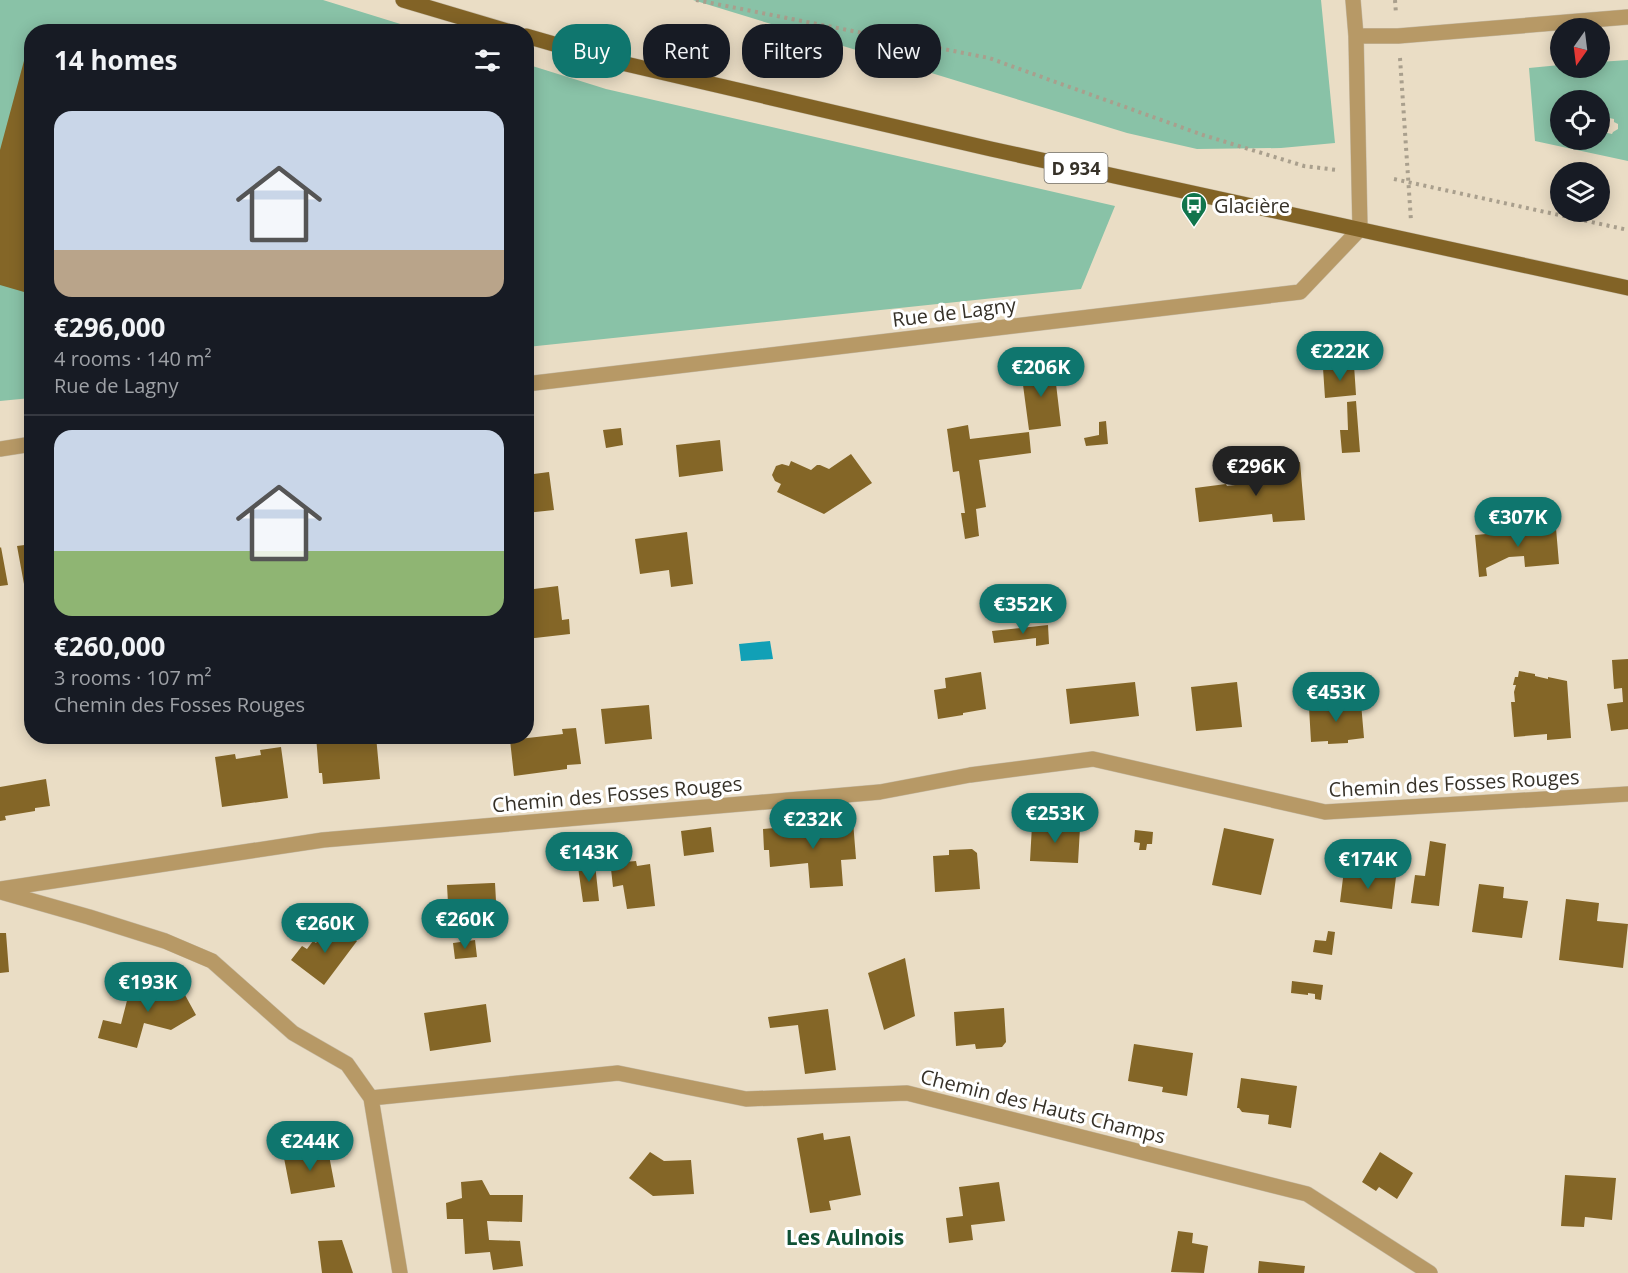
<!DOCTYPE html>
<meta charset="utf-8">
<style>
:root{--surface:#171b24;--page:#242831;--text:#f1f3f6;--muted:#9ea1a6;--line:#363941;--accent:#0f766e}
body{margin:0;font-family:"Open Sans",sans-serif;background:var(--page);color:var(--text);height:100vh;display:flex;flex-direction:column;font-size:22px;white-space:nowrap}
*{box-sizing:border-box;margin:0}
p{font-size:20px;color:var(--muted)}
.icon{flex:none;width:33px;height:33px;fill:none;stroke:currentColor;stroke-width:2;stroke-linecap:round;stroke-linejoin:round}
.map{position:relative;flex:1;overflow:hidden}
.side{position:absolute;left:24px;top:24px;width:510px;height:720px;display:flex;flex-direction:column;background:var(--surface);border-radius:24px;box-shadow:0 3px 15px #0003}
.side>*{flex:none}
.banner{position:absolute;left:552px;top:24px;width:570px;height:54px;display:flex;gap:12px}
.needle{width:39px;rotate:194deg}
.controls{position:absolute;left:1550px;top:18px;display:grid;gap:12px}
.controls a{display:grid;place-items:center;width:60px;height:60px;border-radius:50%;background:var(--surface);box-shadow:0 3px 15px #0003;font-size:30px}
.price{position:absolute;translate:-50% -51px;padding:0 14px;border-radius:21px;background:var(--accent);color:#fff;font-size:20px;line-height:39px;filter:drop-shadow(0 2px 3px #0008)}
.price::after{content:'';position:absolute;left:50%;top:36px;width:18px;height:14px;margin-left:-9px;background:inherit;clip-path:polygon(0 0,100% 0,50% 100%)}
.price.selected{background:#222;color:#fff}
ul{padding:0;list-style:none}
li{display:grid;align-content:center;gap:12px;height:318px;padding:0 30px}
li+li{border-top:2px solid var(--line)}
li span{display:grid;place-items:center;height:186px;border-radius:18px;color:#555}
li>.icon{margin-inline-start:auto}
span .icon{width:108px;height:108px;fill:#fffc;stroke-width:1}
li b{font-size:26px}
h2{display:flex;justify-content:space-between;align-items:center;height:72px;padding:0 30px;font-size:26px}
.tag{padding:0 21px;border-radius:24px;background:var(--surface);box-shadow:0 3px 15px #0003;font-size:21px;line-height:54px}
.tag.selected{background:var(--accent);color:#fff}
.map>svg:first-child{display:block}
.green{fill:#89c2a7;fill-rule:evenodd}
.water{fill:#11a0b6}
.building{fill:#846627}
.lines{fill:none;stroke-linecap:round;stroke-linejoin:round}
.minor-casing{stroke:#c6bba6;stroke-width:16}
.major-casing{stroke:#c6bba6;stroke-width:16}
.path{stroke:#a99f8d;stroke-width:4;stroke-dasharray:3 4.5;stroke-linecap:butt}
.minor{stroke:#b79966;stroke-width:15}
.major{stroke:#826326;stroke-width:15}
.labels{text-anchor:middle;dominant-baseline:central;stroke-width:6;stroke-linejoin:round;paint-order:stroke}
.shield{fill:#fff;stroke:#726f68;stroke-width:1.5}
.shield-label{font-size:18px;font-weight:bold;fill:#363128}
.poi-label{font-size:20px;fill:#363128;stroke:#fff;text-anchor:start}
.street-label{font-size:20px;fill:#363128;stroke:#fff}
.neighbourhood-label{font-size:21px;font-weight:bold;fill:#105135;stroke:#fff}
</style>
<div class="map">
<svg width="1628" height="1273" viewBox="0 0 1628 1273">
<rect width="100%" height="100%" fill="#eaddc5"/>
<!-- green -->
<path class="green" d="M0,0H323L423,31L32,32L31,398L0,401Z
M693,0H1321L1335,143L1281,148L1197,149L1127,133Z
M1628,60V161L1535,141L1529,68L1560,65V68H1599V62ZM1560,100H1599V116L1614,119V122L1618,124V129L1613,132L1612,134L1599,131V140H1560Z
M526,64L606,89L1115,206L1081,289L527,347Z"/>
<!-- water -->
<path class="water" d="M770,641L773,659L741,661L739,644Z"/>
<!-- building -->
<path class="building" d="M28,46L32,47V303L28,302L31,294L0,285V150Z
M1354,365L1356,395L1325,398L1323,368Z
M1054,367L1061,426L1029,430L1021,370Z
M1356,401L1360,452L1342,453L1340,430H1348L1347,402Z
M1106,421L1108,444L1086,446L1084,438L1099,435V422Z
M968,425L970,439L1029,432L1031,453L979,460L986,507L976,509L979,536L965,539L961,513H965L959,471L953,472L947,429Z
M621,428L623,445L606,448L603,430Z
M720,440L723,471L679,477L676,445Z
M851,454L872,483L824,514L777,492L781,484L775,481L772,475L776,466L782,464L789,466L791,461L811,470L817,465H820L829,469Z
M1300,462L1305,520L1273,522L1272,514L1199,522L1195,488L1226,484L1227,486L1268,481L1267,465Z
M549,472L554,510L526,513V475Z
M1556,528L1559,564L1525,567L1524,556L1509,557L1486,568L1487,576L1479,577L1475,535Z
M687,532L693,584L671,587L669,570L640,574L635,539Z
M32,544V583L24,584L17,546Z
M1,547L8,585L0,586V548Z
M558,586L562,620L569,619L570,634L526,639V590Z
M1048,625L1049,644L1036,646V638L994,643L992,631Z
M1628,659V729L1611,731L1607,704L1623,702L1622,688L1614,689L1612,660Z
M1519,671L1535,674V676L1548,679V677L1567,681L1571,738L1547,740V734L1514,737L1511,702H1515L1514,692L1516,685H1513L1515,677H1518Z
M981,672L986,709L963,713V715L938,719L934,690L946,688L945,678Z
M1135,682L1139,716L1070,724L1066,689Z
M1237,682L1242,727L1196,731L1191,687Z
M1324,701L1327,706L1361,703L1364,738L1348,740V743L1328,744V741L1311,742L1309,707L1315,706V702Z
M649,705L652,739L605,744L601,709Z
M576,728L581,764L567,765V769L514,776L510,740L563,734L562,729Z
M316,736H376L380,779L323,784L322,773H319Z
M281,747L288,798L222,807L215,757L235,754L236,759L261,755L260,750Z
M46,779L50,806L35,808V811L5,816L6,820L0,821V787Z
M853,821L856,859L841,860L843,886L810,888L808,863L770,867L769,850H764L763,829Z
M1032,825L1080,828L1078,863L1030,861Z
M711,827L714,852L684,856L681,831Z
M1224,828L1274,839L1261,895L1212,885Z
M1135,830L1153,832L1152,844H1147L1146,850H1139L1140,843L1134,842Z
M1430,841L1446,844L1439,906L1411,903L1415,875L1425,876Z
M972,849L977,853L980,889L935,892L933,856L949,855V850Z
M636,861L637,866L650,864L655,906L627,909L623,885L613,887L611,869L624,867V862Z
M595,864L599,901L583,902L578,867Z
M1344,870L1396,877L1392,909L1340,902Z
M492,883H495L497,919L449,921L447,885Z
M1479,884L1504,887L1503,898L1528,901L1522,938L1472,932Z
M1566,899L1599,903L1597,921L1628,924L1623,968L1559,960Z
M332,922L357,941L324,985L291,960L302,946L307,949L313,941L316,943Z
M1328,931L1335,932L1332,955L1313,952L1315,940L1326,941Z
M0,933H6L9,972L0,973Z
M475,940L477,957L455,959L453,943Z
M905,958L915,1016L884,1030L868,973Z
M132,981L168,991L179,984L196,1015L171,1030L144,1023L137,1048L98,1038L103,1020L121,1024Z
M1292,981L1323,985L1321,1000L1315,999V994L1308,993V995L1291,993Z
M486,1004L491,1042L430,1051L424,1013Z
M1004,1008L1006,1042L1002,1047L976,1049L975,1044L956,1046L954,1012Z
M828,1009L836,1070L805,1074L798,1025L770,1028L768,1017Z
M1134,1044L1193,1053L1187,1096L1162,1092L1163,1087L1128,1081Z
M1241,1078L1297,1086L1291,1128L1268,1124L1269,1115L1242,1112L1239,1108H1237Z
M823,1133L824,1140L850,1136L861,1195L829,1201L831,1210L810,1213L797,1138Z
M328,1150L335,1187L291,1194L284,1158Z
M650,1152L664,1161L691,1160L694,1194L653,1196L629,1178Z
M1380,1152L1413,1173L1397,1199L1379,1187L1376,1191L1362,1182Z
M1565,1175L1616,1178L1612,1220L1585,1217L1584,1227L1561,1226Z
M482,1180L490,1195H523L522,1222L487,1221L489,1240L520,1241L523,1266L493,1270L490,1252L465,1254L463,1219H447L446,1203L462,1198L461,1182Z
M999,1182L1005,1221L971,1225L973,1240L949,1243L946,1218L963,1216L959,1187Z
M1178,1231L1193,1233L1192,1243L1208,1246L1204,1273L1171,1272Z
M342,1240L353,1273H322L318,1241Z
M1259,1261L1305,1266L1304,1273H1258Z"/>
<g class="lines">
<!-- minor casing -->
<g class="minor-casing">
<path id="minor" d="M1356,36H1398L1628,17
M526,384L1300,292L1360,229L1356,36L1353,0
M0,449L32,444
M0,889L323,840L880,792L970,775L1093,759L1325,812L1628,794
M1,892L89,917L165,941L212,961L293,1033L347,1064L371,1098L400,1273
M371,1098L618,1073L746,1099L907,1093L1307,1194L1430,1273"/>
</g>
<!-- major casing -->
<g class="major-casing">
<path id="major" d="M403,0L511,32
M526,36L613,61L991,149L1628,288"/>
</g>
<!-- path -->
<path class="path" d="M696,0L989,58L1203,135L1304,166L1337,170
M1395,0L1396,14
M1400,58L1411,221
M1394,179L1628,230"/>
<!-- minor -->
<use href="#minor" class="minor"/>
<!-- major -->
<use href="#major" class="major"/>
</g>
<!-- icons -->
<defs>
<g id="bus-pin" transform="scale(1.35)"><path d="M0 17L-7.5 6A9.5 9.5 0 1 1 7.5 6Z" fill="#11754c" stroke="#fff"/><path d="M-5-6H5V4H4V6H2V4H-2V6H-4V4H-5ZM-3.5-4V0h7V-4ZM-3.5 1.2v1.5H-2V1.2ZM2 1.2v1.5H3.5V1.2Z" fill="#fff"/></g>
</defs>
<g fill-rule="evenodd">
<use href="#bus-pin" x="1194" y="205"/>
</g>
<g class="labels">
<!-- shield labels -->
<rect class="shield" x="1044.5" y="153" width="63" height="30" rx="4.5"/>
<g class="shield-label">
<text x="1076" y="168">D 934</text>
</g>
<!-- poi labels -->
<g class="poi-label">
<text x="1214" y="205">Glacière</text>
</g>
<!-- street labels -->
<g class="street-label">
<text transform="translate(954 312) rotate(-7)">Rue de Lagny</text>
<text transform="translate(1454 783) rotate(-3)">Chemin des Fosses Rouges</text>
<text transform="translate(617 794) rotate(-5)">Chemin des Fosses Rouges</text>
<text transform="translate(1043 1106) rotate(14)">Chemin des Hauts Champs</text>
</g>
<!-- neighbourhood labels -->
<g class="neighbourhood-label">
<text x="845" y="1237">Les Aulnois</text>
</g>
</g>
</svg>
<div class="controls">
<a><svg class="needle" viewBox="-14 -14 28 28"><path d="M0-13l5 13h-10z" fill="#e53935"/><path d="M0 13l5-13h-10z" fill="#9ea1a6"/></svg></a>
<a><svg class="icon" aria-label="locate" viewBox="0 0 24 24"><circle cx="12" cy="12" r="6"/><path d="M12 2v4M12 18v4M2 12h4M18 12h4"/></svg></a>
<a><svg class="icon" aria-label="layers" viewBox="0 0 24 24"><path d="M12 4l9 5-9 5-9-5zM3 14l9 5 9-5"/></svg></a>
</div>
<b class="price" style="left:1340px;top:382px">€222K</b>
<b class="price" style="left:1041px;top:398px">€206K</b>
<b class="price selected" style="left:1256px;top:497px">€296K</b>
<b class="price" style="left:1518px;top:548px">€307K</b>
<b class="price" style="left:1023px;top:635px">€352K</b>
<b class="price" style="left:1336px;top:723px">€453K</b>
<b class="price" style="left:1055px;top:844px">€253K</b>
<b class="price" style="left:813px;top:850px">€232K</b>
<b class="price" style="left:589px;top:883px">€143K</b>
<b class="price" style="left:1368px;top:890px">€174K</b>
<b class="price" style="left:465px;top:950px">€260K</b>
<b class="price" style="left:325px;top:954px">€260K</b>
<b class="price" style="left:148px;top:1013px">€193K</b>
<b class="price" style="left:310px;top:1172px">€244K</b>
<div class="banner">
<a class="tag selected">Buy</a>
<a class="tag">Rent</a>
<a class="tag">Filters</a>
<a class="tag">New</a>
</div>
<section class="side">
<h2>14 homes<svg class="icon" aria-label="filters" viewBox="0 0 24 24"><path d="M4 7h16M4 17h16"/><circle cx="9" cy="7" r="2"/><circle cx="15" cy="17" r="2"/></svg></h2>
<ul>
<li><span style="background:linear-gradient(#c9d6e8 75%,#b9a48a 0)"><svg class="icon" aria-label="home" viewBox="0 0 24 24"><path d="M3 11l9-7 9 7M6 9v11h12V9"/></svg></span><div><b>€296,000</b><p>4 rooms · 140 m²</p><p>Rue de Lagny</p></div></li>
<li><span style="background:linear-gradient(#c9d6e8 65%,#8fb573 0)"><svg class="icon" aria-label="home" viewBox="0 0 24 24"><path d="M3 11l9-7 9 7M6 9v11h12V9"/></svg></span><div><b>€260,000</b><p>3 rooms · 107 m²</p><p>Chemin des Fosses Rouges</p></div></li>
</ul>
</section>
</div>
